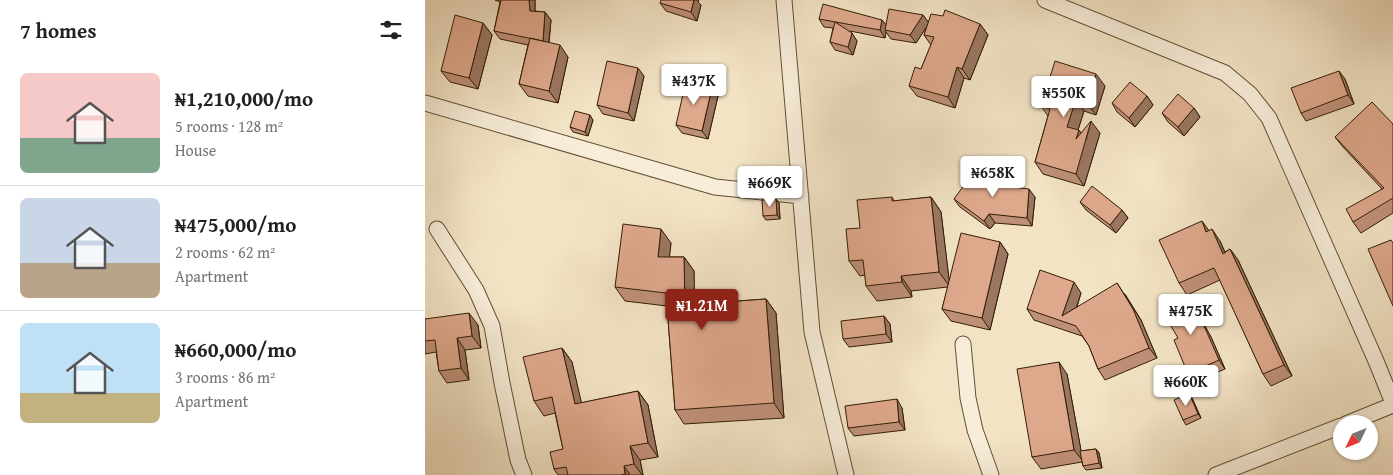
<!DOCTYPE html>
<meta charset="utf-8">
<style>
:root{--surface:#fff;--page:#f6f6f6;--text:#222;--muted:#767676;--line:#e0e0e0;--accent:#8f2418}
body{margin:0;font-family:"Gentium Book Plus",serif;background:var(--page);color:var(--text);height:100vh;display:flex;flex-direction:column;font-size:19px;white-space:nowrap}
*{box-sizing:border-box;margin:0}
p{font-size:16px;color:var(--muted)}
.icon{flex:none;width:28px;height:28px;fill:none;stroke:currentColor;stroke-width:2;stroke-linecap:round;stroke-linejoin:round}
.map{position:relative;flex:1;overflow:hidden}
.drawer{display:flex;flex-direction:column;background:var(--surface);width:425px}
.drawer>*{flex:none}
.needle{width:32px;rotate:227deg}
.buttons{position:absolute;left:908px;top:415px;display:grid;gap:10px}
.buttons a{display:grid;place-items:center;width:45px;height:45px;border-radius:50%;background:var(--surface);box-shadow:0 1px 4px #0004;font-size:25px}
.price{position:absolute;translate:-50% -42px;padding:0 11px;border-radius:5px;background:#fff;color:#222;font-size:16px;line-height:32px;filter:drop-shadow(0 1px 2px #0008)}
.price::after{content:'';position:absolute;left:50%;top:30px;width:15px;height:11px;margin-left:-8px;background:inherit;clip-path:polygon(0 0,100% 0,50% 100%)}
.price.active{background:var(--accent);color:#fff}
ul{padding:0;list-style:none}
li{display:flex;align-items:center;gap:15px;height:125px;padding:0 20px}
li+li{border-top:1px solid var(--line)}
li span{display:grid;place-items:center;flex:none;width:140px;height:100px;border-radius:8px;color:#555}
li>.icon{margin-inline-start:auto}
span .icon{width:60px;height:60px;fill:#fffc;stroke-width:1}
li b{font-size:21px}
h2{display:flex;justify-content:space-between;align-items:center;height:60px;padding:0 20px;font-size:21px}
main{display:flex;flex:1;min-height:0}
.map>svg:first-child{display:block}
.lines{fill:none;stroke-linecap:round;stroke-linejoin:round}
.minor-casing{stroke:#624f34;stroke-width:17}
.minor{stroke:#f7edd9;stroke-width:15}
.wall{fill:#bf9078;stroke:#321e04}
.shaded-wall{fill:#9b7662;stroke:#321e04}
.building{fill:#dea88c;stroke:#321e04}
</style>
<main>
<section class="drawer">
<h2>7 homes<svg class="icon" aria-label="filters" viewBox="0 0 24 24"><path d="M4 7h16M4 17h16"/><circle cx="9" cy="7" r="2"/><circle cx="15" cy="17" r="2"/></svg></h2>
<ul>
<li><span style="background:linear-gradient(#f6c9c9 65%,#7fa58c 0)"><svg class="icon" aria-label="home" viewBox="0 0 24 24"><path d="M3 11l9-7 9 7M6 9v11h12V9"/></svg></span><div><b>₦1,210,000/mo</b><p>5 rooms · 128 m²</p><p>House</p></div></li>
<li><span style="background:linear-gradient(#c9d6e8 65%,#b9a48a 0)"><svg class="icon" aria-label="home" viewBox="0 0 24 24"><path d="M3 11l9-7 9 7M6 9v11h12V9"/></svg></span><div><b>₦475,000/mo</b><p>2 rooms · 62 m²</p><p>Apartment</p></div></li>
<li><span style="background:linear-gradient(#bfe0f5 70%,#c2b280 0)"><svg class="icon" aria-label="home" viewBox="0 0 24 24"><path d="M3 11l9-7 9 7M6 9v11h12V9"/></svg></span><div><b>₦660,000/mo</b><p>3 rooms · 86 m²</p><p>Apartment</p></div></li>
</ul>
</section>
<div class="map">
<svg width="968" height="475" viewBox="0 0 968 475">
<rect width="100%" height="100%" fill="#f2e3c5"/>
<filter id="stains"><feTurbulence type="fractalNoise" baseFrequency=".004" numOctaves="4"/><feColorMatrix values="0 0 0 0 .2 0 0 0 0 .09 0 0 0 0 .02 0 0 0 .5 -.17"/></filter>
<radialGradient id="worn" r=".72"><stop offset=".6" stop-color="#630" stop-opacity="0"/><stop offset="1" stop-color="#630" stop-opacity=".3"/></radialGradient>
<g class="lines">
<!-- minor casing -->
<g class="minor-casing">
<path id="minor" d="M359,0L387,332L421,475
M620,0L800,73L825,94L844,118L951,361L968,403
M0,103L290,187L376,196
M12,229L51,290L67,326L77,383L93,460L99,475
M538,344L543,398L550,430L566,475
M921,424L968,405
M791,475L916,426"/>
</g>
<!-- minor -->
<use href="#minor" class="minor"/>
</g>
<!-- wall -->
<path class="wall" d="M70,0H110V11L120,12L126,20L124,43L143,57L133,103L103,96L94,84L103,45L75,39L69,31L75,2Z
M273,2L276,5L272,21L241,11L235,3Z
M498,15L503,22L555,24L563,35L545,80L539,78L530,108L492,96L484,86L496,69L506,45L499,35L502,26L491,43L466,39L461,32L460,38L425,31L432,41L428,55L410,50L405,42L408,28L399,27L394,19L457,20L461,25Z
M58,23L67,35L53,89L25,82L16,71Z
M219,76L209,121L178,114L172,105Z
M920,79L929,104L881,121L876,113Z
M680,86L671,115L659,111L653,130L656,133H675L659,186L618,174L610,162L623,116L616,106Z
M287,88L293,96L283,139L257,133L251,125Z
M722,96L728,105L710,127L692,112L687,103Z
M769,108L775,117L759,136L743,122L737,113Z
M168,120L163,136L148,132L145,127Z
M968,124V213L936,233L928,222L957,189L918,147L910,137Z
M571,185L610,197L607,226L570,223L565,229L535,207L529,199Z
M467,197L469,201L506,197L516,212L524,281L575,242L583,254L565,330L526,321L517,309L523,287L486,291L487,297L452,301L441,286L440,275L435,276L424,261L435,228Z
M351,199L354,203L355,219L341,220L338,216Z
M655,202L697,210L703,218L691,233L661,210Z
M783,231L795,241L800,252L805,249L813,260L867,376L846,386L838,374L795,280L762,295L754,283Z
M246,243L244,257H259L269,271V304L341,299L351,313L359,418L259,424L250,410L242,306L200,301L190,287Z
M656,293L652,307L700,294L716,320L732,358L680,380L673,369L664,346L657,336L609,320L602,309Z
M762,297L768,305L786,337L800,369L769,382L763,374L753,338Z
M459,316L465,324L467,342L424,347L418,339Z
M0,319L53,325L56,348L40,350L44,380L22,383L14,371L11,352L0,354Z
M137,348L147,362L156,403L213,391L223,405L233,457L215,460L218,475H133L129,469L138,449L130,413L119,416L109,401Z
M642,374L656,451L671,449L674,453L677,468L661,470L658,466L657,462L616,469L607,457Z
M767,398L776,418L761,425L758,420Z
M477,408L480,430L429,436L423,428Z"/>
<!-- shaded-wall -->
<path class="shaded-wall" d="M104,0H110V19L105,11Z
M269,0H274L273,2L276,5L272,21L266,12Z
M120,12L126,20L123,50L118,41Z
M498,15L504,23L491,43L485,35Z
M457,20L463,27L460,30L461,32L460,38L455,30Z
M58,23L67,35L53,89L44,78Z
M555,24L563,35L545,80L537,69Z
M427,33L432,41L428,55L423,47Z
M135,45L143,57L133,103L124,91Z
M532,67L539,78L530,108L523,97Z
M213,68L219,76L209,121L203,113Z
M914,71L920,79L929,104L923,95Z
M671,74L680,86L671,115L662,103Z
M287,88L293,96L283,139L277,131Z
M722,96L728,105L710,127L704,118Z
M651,99L659,111L650,139L642,127Z
M769,108L775,117L759,136L753,127Z
M165,115L168,120L163,136L160,132Z
M666,121L675,133L659,186L651,174V139L654,130L661,140Z
M604,189L610,197L607,226L602,218Z
M506,197L516,212L525,287L514,272Z
M351,199L354,203L355,219L352,215Z
M697,210L703,218L691,233L685,225Z
M564,214L570,223L565,229L559,221Z
M777,221L785,232H781Z
M236,229L246,243L243,271L233,257Z
M787,229L795,241L805,265L798,254Z
M575,242L583,254L565,330L557,318Z
M805,249L813,260L867,376L859,365Z
M259,257L269,271L270,319L260,305Z
M476,276L486,291L487,297L477,282Z
M649,282L656,293L646,324L637,316Z
M692,283L716,320L732,358L724,348Z
M762,297L768,305L786,337L800,369L794,360Z
M341,299L351,313L359,418L349,403Z
M44,313L53,325L56,348L47,336Z
M459,316L465,324L467,342L461,334Z
M32,338L40,350L44,380L36,368Z
M137,348L147,362L160,418L150,404Z
M634,362L642,374L658,461L649,450Z
M213,391L223,405L233,457L223,443Z
M764,393L767,398L776,418L773,414Z
M472,399L477,408L480,430L474,422Z
M205,446L215,460L218,475H217L209,464Z
M671,449L674,453L677,468L674,463Z
M199,466L205,475H201L200,474Z"/>
<!-- building -->
<path class="building" d="M76,0H104L105,11L120,12L118,41L69,31Z
M236,0H269L266,12L235,3Z
M398,4L457,20L455,30L394,19Z
M464,9L498,15L485,35L460,30Z
M520,10L555,24L537,69L532,67L523,97L484,86L490,67L496,69L509,37L499,35L506,14L518,16Z
M30,15L58,23L44,78L16,71Z
M410,22L427,33L423,47L405,42Z
M105,38L135,45L124,91L94,84Z
M182,61L213,68L203,113L172,105Z
M630,61L671,74L662,103L651,99L642,127L654,130L651,139L666,121L651,174L610,162L625,109L616,106Z
M914,71L923,95L876,113L866,88Z
M261,81L287,88L277,131L251,125Z
M705,82L722,96L704,118L687,103Z
M753,94L769,108L753,127L737,113Z
M947,102L968,124V198L928,222L921,209L959,188L910,137Z
M150,111L165,115L160,132L145,127Z
M550,170L571,185L604,189L602,218L564,214L559,221L529,199Z
M667,186L697,210L685,225L655,202Z
M467,197V201L506,197L514,272L476,276L477,282L441,286L438,260L424,261L421,229L435,228L432,200Z
M351,199L352,215L338,216L337,200Z
M777,221L781,232L787,229L798,254L805,249L859,365L838,374L789,268L754,283L734,240Z
M198,224L236,229L233,257H259L260,305L341,299L349,403L250,410L241,293L190,287Z
M536,233L575,242L557,318L517,309Z
M966,240L968,243V306L943,249Z
M615,270L649,282L637,316L692,283L708,309L724,348L673,369L664,346L651,326L602,309Z
M762,297L780,328L794,360L763,374L749,340L753,338L737,311Z
M44,313L47,336L32,338L36,368L14,371L10,340L0,341V319Z
M459,316L461,334L418,339L416,321Z
M137,348L150,404L213,391L223,443L205,446L209,464L199,466L200,474L196,475H143L141,467L129,469L125,452L138,449L127,397L109,401L98,357Z
M634,362L649,450L607,457L592,369Z
M764,393L773,414L758,420L749,400Z
M472,399L474,422L423,428L420,406Z
M671,449L674,463L658,466L655,451Z"/>
<rect width="100%" height="100%" filter="url(#stains)"/>
<rect width="100%" height="100%" fill="url(#worn)"/>
</svg>
<div class="buttons">
<a><svg class="needle" viewBox="-14 -14 28 28"><path d="M0-13l5 13h-10z" fill="#e53935"/><path d="M0 13l5-13h-10z" fill="#767676"/></svg></a>
</div>
<b class="price" style="left:269px;top:106px">₦437K</b>
<b class="price" style="left:639px;top:118px">₦550K</b>
<b class="price" style="left:568px;top:198px">₦658K</b>
<b class="price" style="left:345px;top:208px">₦669K</b>
<b class="price active" style="left:277px;top:331px">₦1.21M</b>
<b class="price" style="left:766px;top:336px">₦475K</b>
<b class="price" style="left:761px;top:407px">₦660K</b>
</div>
</main>
